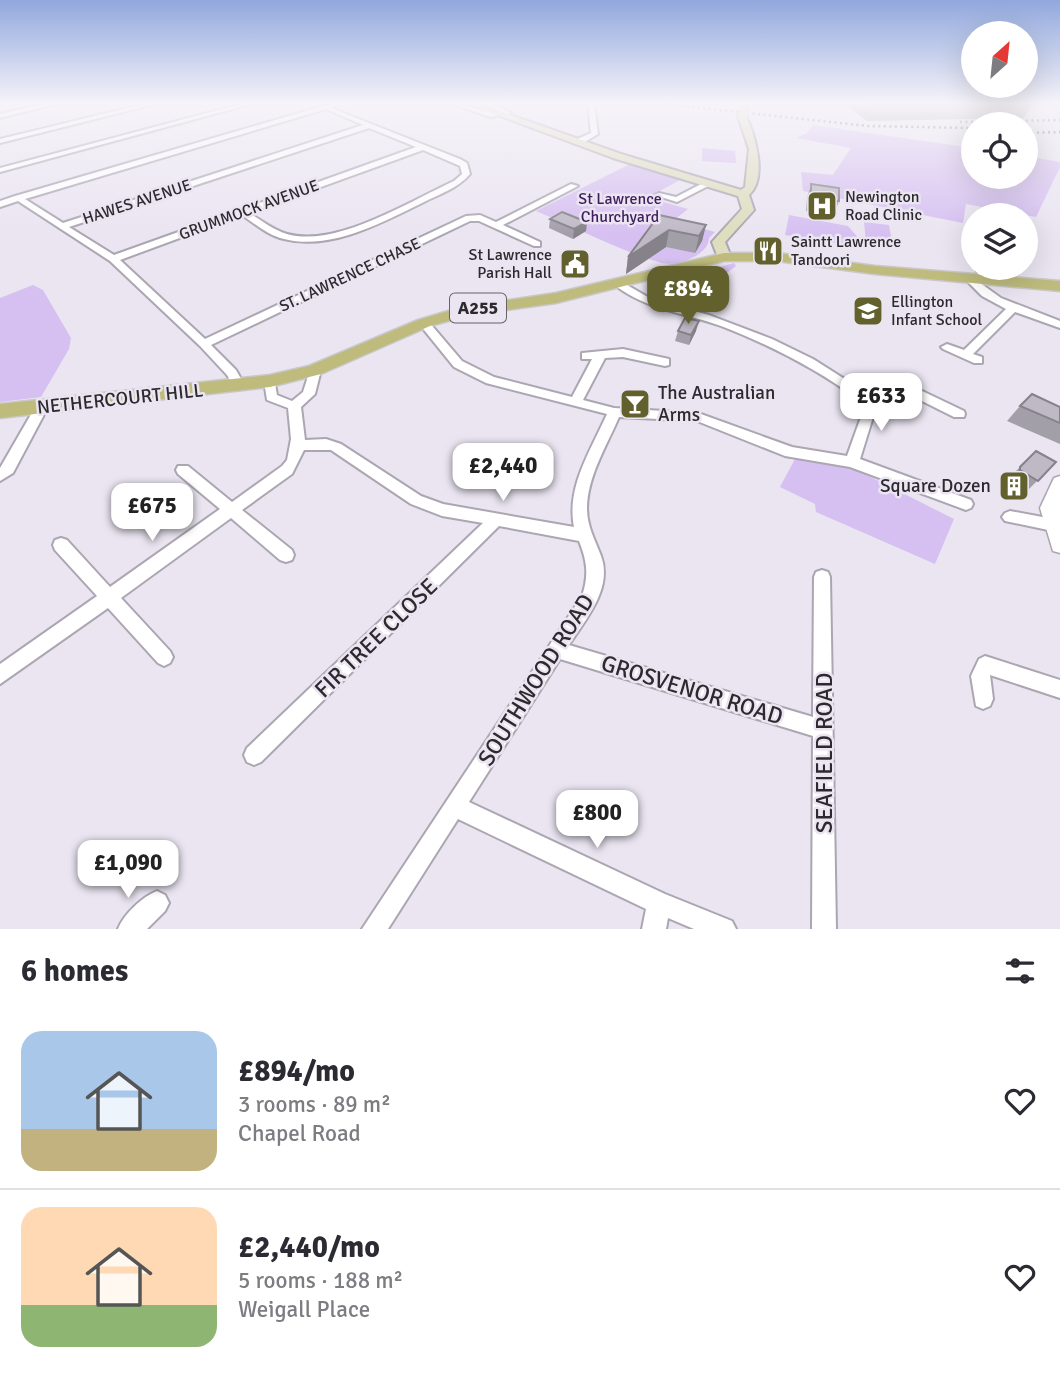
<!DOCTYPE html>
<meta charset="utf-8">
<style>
:root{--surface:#fff;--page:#f7f7f7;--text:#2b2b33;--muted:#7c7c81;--line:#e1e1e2;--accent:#62602d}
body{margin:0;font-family:Signika,sans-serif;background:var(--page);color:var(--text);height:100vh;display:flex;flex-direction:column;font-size:26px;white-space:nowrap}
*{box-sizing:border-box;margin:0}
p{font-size:23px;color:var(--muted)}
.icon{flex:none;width:38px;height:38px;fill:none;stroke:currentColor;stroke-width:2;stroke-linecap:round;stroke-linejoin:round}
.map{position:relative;height:929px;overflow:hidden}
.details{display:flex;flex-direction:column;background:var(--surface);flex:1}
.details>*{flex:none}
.needle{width:46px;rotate:27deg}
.buttons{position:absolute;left:961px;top:21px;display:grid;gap:14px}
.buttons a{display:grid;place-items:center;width:77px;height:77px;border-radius:50%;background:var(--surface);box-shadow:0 7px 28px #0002;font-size:35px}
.price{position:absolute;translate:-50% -60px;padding:0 16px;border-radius:14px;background:#fff;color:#222;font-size:23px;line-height:46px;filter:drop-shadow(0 2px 4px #0008)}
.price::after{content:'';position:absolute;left:50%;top:42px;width:21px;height:16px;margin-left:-10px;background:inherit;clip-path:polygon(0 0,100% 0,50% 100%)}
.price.on{background:var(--accent);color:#fff}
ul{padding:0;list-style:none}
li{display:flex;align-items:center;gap:21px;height:175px;padding:0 21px}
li+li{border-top:2px solid var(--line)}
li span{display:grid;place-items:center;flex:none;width:196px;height:140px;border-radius:21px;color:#555}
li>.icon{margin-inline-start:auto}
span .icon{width:84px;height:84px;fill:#fffc;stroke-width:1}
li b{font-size:30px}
h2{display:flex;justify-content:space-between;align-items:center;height:84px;padding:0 21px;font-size:30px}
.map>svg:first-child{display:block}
.green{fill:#d6c0f1}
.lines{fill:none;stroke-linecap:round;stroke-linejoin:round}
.minor-casing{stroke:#aba6b1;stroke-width:4}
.tertiary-casing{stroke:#aba6b1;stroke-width:3}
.secondary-casing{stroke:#aba6b1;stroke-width:4}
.primary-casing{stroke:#c8c8c9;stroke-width:3}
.minor{fill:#fff;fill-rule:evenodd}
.tertiary{fill:#fff;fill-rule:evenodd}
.secondary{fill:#deddbe;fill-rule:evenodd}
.primary{fill:#bebb7d;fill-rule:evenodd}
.rail{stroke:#66636a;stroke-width:2.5;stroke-dasharray:2 3.5;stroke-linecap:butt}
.secondary-bridge-casing{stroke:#aba6b1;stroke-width:11;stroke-linecap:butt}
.secondary-bridge{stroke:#deddbe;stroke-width:10}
.wall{fill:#a39fa9}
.shaded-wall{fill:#85828a}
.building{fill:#beb9c5;stroke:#85828a;stroke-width:2}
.labels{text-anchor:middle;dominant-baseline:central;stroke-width:5;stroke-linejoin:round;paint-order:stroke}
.far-poi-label{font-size:16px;fill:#2c2a2e;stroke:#eae5f1;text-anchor:start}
.far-park-label{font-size:16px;fill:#401e5e;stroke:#eae5f1}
.far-street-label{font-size:16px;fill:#2c2a2e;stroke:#eae5f1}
.shield{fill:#eae5f1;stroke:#656268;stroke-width:2}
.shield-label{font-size:18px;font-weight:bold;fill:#2c2a2e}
.poi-label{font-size:19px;fill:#2c2a2e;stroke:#eae5f1;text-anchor:start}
.street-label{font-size:19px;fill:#2c2a2e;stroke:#eae5f1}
.near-street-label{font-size:23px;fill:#2c2a2e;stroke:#eae5f1}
</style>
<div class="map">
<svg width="1060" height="929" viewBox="0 0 1060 929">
<rect width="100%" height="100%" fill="#eae5f1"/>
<!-- green -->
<path class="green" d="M813,125L973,148V177H1026V156L1060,162V167L1036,217L966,204L963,223L803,191L801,172L833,175L851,148L796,138L807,133Z
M702,148L735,151L736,163L702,161Z
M632,163L682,179L652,195L653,199L688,209L674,220L715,232L709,238C709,255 677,267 662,263C622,252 575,227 536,211Z
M789,215L848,226L867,248L785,235Z
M864,222L889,225L893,247L866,243Z
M734,263L736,266L715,282L696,279L686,282L681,278Z
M33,285L43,290L71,338L69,349L41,397L0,402V298Z
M796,457L847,465L954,519L935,564L816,512L815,504L780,487Z"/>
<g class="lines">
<!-- minor casing -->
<g class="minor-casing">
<path id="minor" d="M44,104H55L0,118V114Z
M144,104H155L0,143V139Z
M241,104H251L0,172V168Z
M330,104H340L331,108L460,159L467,163L470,174C458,188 440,194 424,202C383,222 331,251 284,239C269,236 255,224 242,215L120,260L205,339L466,216L480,215L496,222L571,184L578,186L503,225L540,242V246H534L479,221H470L211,345L236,370L245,386L239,390L235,389L227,375L200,346L110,261L18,201L0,207V201L15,196ZM326,109L363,125L63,223L25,199ZM369,128L416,147L114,255L69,227ZM423,150L460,166L462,174L454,181C410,201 336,248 287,234C273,230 261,220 249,213Z
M453,104C470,104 484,114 500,112L485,104H493L511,113L490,117Z
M588,104H594L598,134L581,144H575V140L591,133Z
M703,183L710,185L677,202L655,195L659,193L676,197Z
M976,268H986L990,280L989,282H981Z
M969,275L1001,298L1060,321V328L1015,312L973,354L982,357V363H974L943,349L941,347L947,344L964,350L1006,309L982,296L964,278Z
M620,281L653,300L709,315L772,339L813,359L865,392L886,379H897L964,411L965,414L964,417H954L892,386L871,400L873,417L860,459L971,500L973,504L971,508L966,510L850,467L785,456L697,421L619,417C607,445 587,477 587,509C587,526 595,540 601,556C613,588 586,619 569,645L813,717L814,577L816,572L822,570L828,572L830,577L836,929H812L813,736L560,659L469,802L665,894L732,921L736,929H694L668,918L666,929H642L646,909L458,819L388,929H362L582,596C589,575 587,561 579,541L499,526L261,762L254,765L247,762L244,755L247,748L483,523L442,516L411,504L331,450H304L292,474L242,510L292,550L294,555L292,560L286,562L280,560L231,518L121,598L170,651L173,657L170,663L164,666L158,663L108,608L0,684V664L97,596L55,550L53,545L55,540L61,538L67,540L110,587L220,509L178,474L176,470L178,466H188L232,502L282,466L287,460L291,439L288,408L267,400L264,381L266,378H274L277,395L292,401L303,392L311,367L315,366L321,370L315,394L301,407L305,440L326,439L341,444L421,496L443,504L574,527C566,487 591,450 607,414L486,383L454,367L420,325V321H428L462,361L494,377L572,397L592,359H582V353L623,349L669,359V365L665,366L623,357L605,358L583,400L614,408L698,413L792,447L847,456L861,417L859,400C817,369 770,345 721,326C686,313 647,310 616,286V282Z
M42,403L48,407L13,473L0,481V468L37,404Z
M1010,511L1053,519L1058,521L1060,526L1053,531L1005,521L1002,517L1005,513Z
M985,656L1060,680V698L990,675L993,699L990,706L983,709L976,706L971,676L979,659Z
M157,891L165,895L169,903L165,911L147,929H118C124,914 142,897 157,891Z"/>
</g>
<!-- tertiary casing -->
<g class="tertiary-casing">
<path id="tertiary" d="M1060,476V553L1053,551L1040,508L1054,478Z"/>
</g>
<!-- secondary casing -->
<g class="secondary-casing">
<path id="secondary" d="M468,104H480L621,154L741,190L745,187L749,149L738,116L745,114C755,134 768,178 749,195L754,210L725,242L731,257L729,260H719L712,242L742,209L738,196L613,158Z"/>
</g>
<!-- primary casing -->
<g class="primary-casing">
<path id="primary" d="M724,253H777L875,266L1060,281V291L875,274L777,261H724L556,303L470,315L430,326L321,374L270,387L0,418V404L270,375L309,366L418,320L462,307L556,293Z"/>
</g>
<!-- minor -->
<use href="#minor" class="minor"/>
<!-- tertiary -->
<use href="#tertiary" class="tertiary"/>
<!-- secondary -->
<use href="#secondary" class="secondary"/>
<!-- primary -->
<use href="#primary" class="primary"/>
<!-- rail -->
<path class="rail" d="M665,104L868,126L973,128
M960,122L1060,120
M1026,133L1060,132"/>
<!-- secondary-bridge casing -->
<g class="secondary-bridge-casing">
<path id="secondary-bridge" d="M742,116L745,109"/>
</g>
<!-- secondary-bridge -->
<use href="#secondary-bridge" class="secondary-bridge"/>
</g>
<!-- wall -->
<path class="wall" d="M845,104H1032L1024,118L867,121Z
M811,184L839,201L834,215L806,211L807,198Z
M659,215L706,225L702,241L695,253L666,247L626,274L628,257Z
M550,219L587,222L586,231L573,239L549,228Z
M678,331H696L689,345L675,341Z
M1020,406L1060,407V444L1007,421Z
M1056,462L1021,497L1004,487V483L1020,467Z"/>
<!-- shaded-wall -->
<path class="shaded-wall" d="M587,222L586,231L573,239L574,229Z
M706,225L702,241L695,253L699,236Z
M669,230L666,247L626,274L628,257Z
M699,321L696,331L689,345L691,335Z"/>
<!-- building -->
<path class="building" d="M871,104H958L873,106Z
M811,184L839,188V201L811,197Z
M562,212L587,222L574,229L550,219Z
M659,215L706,225L699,236L669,230L628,257Z
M685,318L699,321L691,335L678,331Z
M1032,394L1060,407V423L1020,406Z
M1036,451L1056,462L1038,481L1020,470V467Z"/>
<!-- sky -->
<linearGradient id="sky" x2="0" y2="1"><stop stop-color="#91a8dd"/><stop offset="0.44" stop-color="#f6f3f9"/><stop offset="1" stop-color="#f6f3f9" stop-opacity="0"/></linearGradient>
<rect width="1060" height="234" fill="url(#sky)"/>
<!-- icons -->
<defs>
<g id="hospital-square" transform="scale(1.575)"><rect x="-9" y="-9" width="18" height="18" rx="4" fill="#62602d" stroke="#eae5f1"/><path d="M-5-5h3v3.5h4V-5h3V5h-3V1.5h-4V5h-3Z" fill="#fff"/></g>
<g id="restaurant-square" transform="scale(1.575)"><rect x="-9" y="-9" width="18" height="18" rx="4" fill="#62602d" stroke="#eae5f1"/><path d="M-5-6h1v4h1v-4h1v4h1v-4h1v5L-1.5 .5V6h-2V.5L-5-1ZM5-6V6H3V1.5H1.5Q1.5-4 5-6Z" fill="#fff"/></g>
<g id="civic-square" transform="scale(1.575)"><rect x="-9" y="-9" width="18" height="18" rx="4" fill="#62602d" stroke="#eae5f1"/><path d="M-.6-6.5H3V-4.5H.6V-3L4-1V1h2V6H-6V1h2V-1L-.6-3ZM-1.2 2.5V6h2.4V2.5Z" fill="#fff"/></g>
<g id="school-square" transform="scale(1.575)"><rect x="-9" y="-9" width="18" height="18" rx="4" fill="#62602d" stroke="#eae5f1"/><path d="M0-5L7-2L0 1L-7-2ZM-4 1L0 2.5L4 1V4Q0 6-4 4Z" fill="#fff"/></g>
<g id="bar-square" transform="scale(1.575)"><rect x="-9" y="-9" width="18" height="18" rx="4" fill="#62602d" stroke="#eae5f1"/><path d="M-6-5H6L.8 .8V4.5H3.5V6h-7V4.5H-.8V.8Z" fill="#fff"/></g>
<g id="building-square" transform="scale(1.575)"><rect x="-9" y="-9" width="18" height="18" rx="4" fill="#62602d" stroke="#eae5f1"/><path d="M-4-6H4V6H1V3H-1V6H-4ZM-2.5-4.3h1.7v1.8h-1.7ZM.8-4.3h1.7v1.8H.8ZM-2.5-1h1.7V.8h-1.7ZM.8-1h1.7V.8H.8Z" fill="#fff"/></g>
</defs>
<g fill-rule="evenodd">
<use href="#hospital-square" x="822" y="206"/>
<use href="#restaurant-square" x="768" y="251"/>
<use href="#civic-square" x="575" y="264"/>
<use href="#school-square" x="868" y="311"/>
<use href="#bar-square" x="635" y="404"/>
<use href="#building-square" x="1014" y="486"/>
</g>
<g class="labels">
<!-- far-poi labels -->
<g class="far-poi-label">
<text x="845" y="197">Newington<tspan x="845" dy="18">Road Clinic</tspan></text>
<text x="791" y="242">Saintt Lawrence<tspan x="791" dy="18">Tandoori</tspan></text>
<text x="552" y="255" text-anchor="end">St Lawrence<tspan x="552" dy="18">Parish Hall</tspan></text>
<text x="891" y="302">Ellington<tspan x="891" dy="18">Infant School</tspan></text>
</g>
<!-- far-park labels -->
<g class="far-park-label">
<text x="620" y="199">St Lawrence<tspan x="620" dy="18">Churchyard</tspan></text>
</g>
<!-- far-street labels -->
<g class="far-street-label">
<text transform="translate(137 202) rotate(-18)">HAWES AVENUE</text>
<text transform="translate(249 210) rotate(-20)">GRUMMOCK AVENUE</text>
<text transform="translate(350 275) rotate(-25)">ST. LAWRENCE CHASE</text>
</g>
<!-- shield labels -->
<rect class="shield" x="450" y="293.5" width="56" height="29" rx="5"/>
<g class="shield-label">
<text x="478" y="308">A255</text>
</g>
<!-- poi labels -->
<g class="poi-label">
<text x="658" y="393">The Australian<tspan x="658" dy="22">Arms</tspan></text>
<text x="991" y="486" text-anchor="end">Square Dozen</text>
</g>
<!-- street labels -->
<g class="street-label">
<text transform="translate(120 399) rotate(-6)">NETHERCOURT HILL</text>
</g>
<!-- near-street labels -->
<g class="near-street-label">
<text transform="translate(376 638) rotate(-44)">FIR TREE CLOSE</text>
<text transform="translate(536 680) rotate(-58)">SOUTHWOOD ROAD</text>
<text transform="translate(692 690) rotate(17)">GROSVENOR ROAD</text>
<text transform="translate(824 753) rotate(-90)">SEAFIELD ROAD</text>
</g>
</g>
</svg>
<div class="buttons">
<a><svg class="needle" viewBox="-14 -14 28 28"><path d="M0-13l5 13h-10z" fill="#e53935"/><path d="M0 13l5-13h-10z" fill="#7c7c81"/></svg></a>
<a><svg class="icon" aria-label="locate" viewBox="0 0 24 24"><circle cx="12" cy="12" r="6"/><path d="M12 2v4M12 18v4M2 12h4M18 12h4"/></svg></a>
<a><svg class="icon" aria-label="layers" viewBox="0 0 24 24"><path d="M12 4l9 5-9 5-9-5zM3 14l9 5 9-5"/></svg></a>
</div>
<b class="price on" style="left:688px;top:326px">£894</b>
<b class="price" style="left:881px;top:433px">£633</b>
<b class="price" style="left:503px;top:503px">£2,440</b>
<b class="price" style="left:152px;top:543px">£675</b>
<b class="price" style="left:597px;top:850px">£800</b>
<b class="price" style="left:128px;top:900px">£1,090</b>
</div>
<section class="details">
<h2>6 homes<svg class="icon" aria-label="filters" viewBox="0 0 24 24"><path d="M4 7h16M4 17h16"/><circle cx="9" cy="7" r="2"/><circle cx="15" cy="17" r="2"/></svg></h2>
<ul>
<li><span style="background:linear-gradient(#a9c7e8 70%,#c2b280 0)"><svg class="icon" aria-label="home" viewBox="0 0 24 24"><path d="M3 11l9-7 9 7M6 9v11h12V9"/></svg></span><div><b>£894/mo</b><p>3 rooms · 89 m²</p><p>Chapel Road</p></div><svg class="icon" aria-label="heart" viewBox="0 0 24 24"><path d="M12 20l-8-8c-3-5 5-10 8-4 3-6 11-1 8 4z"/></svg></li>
<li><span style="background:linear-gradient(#ffd9b3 70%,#8fb573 0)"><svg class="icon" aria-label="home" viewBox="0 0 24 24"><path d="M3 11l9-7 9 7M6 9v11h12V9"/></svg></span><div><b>£2,440/mo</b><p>5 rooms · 188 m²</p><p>Weigall Place</p></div><svg class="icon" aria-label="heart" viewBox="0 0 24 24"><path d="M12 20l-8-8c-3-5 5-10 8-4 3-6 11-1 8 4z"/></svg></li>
</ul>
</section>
